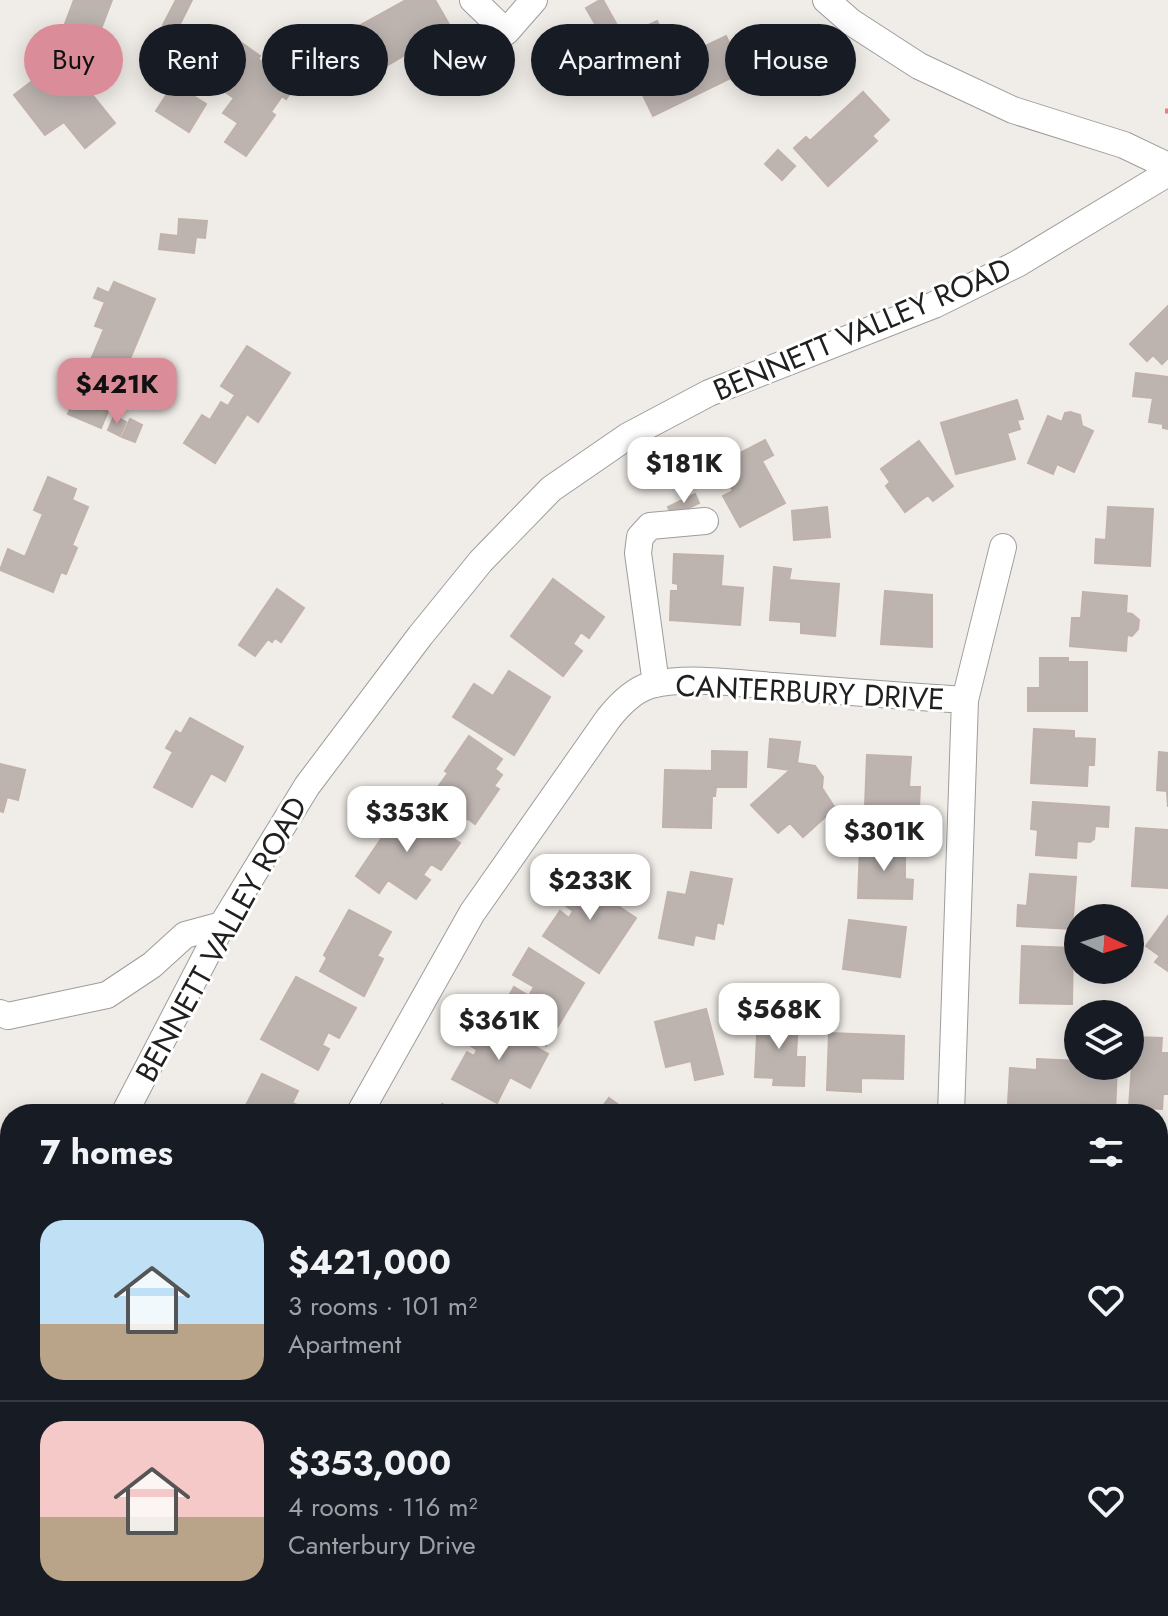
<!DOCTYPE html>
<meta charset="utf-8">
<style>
:root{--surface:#171b24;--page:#242831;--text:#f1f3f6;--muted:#9ea1a6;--line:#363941;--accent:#da8d99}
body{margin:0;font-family:Jost,sans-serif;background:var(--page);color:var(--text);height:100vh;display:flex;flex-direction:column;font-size:30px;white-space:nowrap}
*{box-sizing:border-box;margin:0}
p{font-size:26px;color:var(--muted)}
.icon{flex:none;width:44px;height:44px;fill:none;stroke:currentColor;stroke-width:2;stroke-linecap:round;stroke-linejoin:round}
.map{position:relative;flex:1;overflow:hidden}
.panel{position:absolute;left:0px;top:1104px;width:1168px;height:512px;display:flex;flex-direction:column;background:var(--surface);border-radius:32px 32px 0 0;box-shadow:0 4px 20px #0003}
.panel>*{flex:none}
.hud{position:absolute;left:24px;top:24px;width:1120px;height:72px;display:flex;gap:16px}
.needle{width:52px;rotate:94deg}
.tools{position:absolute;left:1064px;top:904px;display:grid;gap:16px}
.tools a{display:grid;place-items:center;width:80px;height:80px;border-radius:50%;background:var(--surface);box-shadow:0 4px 20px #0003;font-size:40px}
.price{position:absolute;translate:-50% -68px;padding:0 18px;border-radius:16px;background:#fff;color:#222;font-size:26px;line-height:52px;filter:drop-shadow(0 2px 4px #0008)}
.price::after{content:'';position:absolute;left:50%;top:48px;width:24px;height:18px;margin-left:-12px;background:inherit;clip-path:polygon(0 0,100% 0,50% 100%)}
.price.active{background:var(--accent);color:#111}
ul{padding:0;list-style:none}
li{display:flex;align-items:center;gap:24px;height:200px;padding:0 40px}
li+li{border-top:2px solid var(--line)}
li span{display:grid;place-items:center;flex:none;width:224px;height:160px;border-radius:24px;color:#555}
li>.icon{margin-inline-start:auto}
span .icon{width:96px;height:96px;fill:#fffc;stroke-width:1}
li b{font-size:34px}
h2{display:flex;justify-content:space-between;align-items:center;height:96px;padding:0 40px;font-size:34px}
.pill{padding:0 28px;border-radius:36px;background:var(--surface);box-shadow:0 4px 20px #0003;font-size:28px;line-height:72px}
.pill.active{background:var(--accent);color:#111}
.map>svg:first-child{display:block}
.building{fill:#bdb4b0;stroke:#c0b1ab;stroke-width:2}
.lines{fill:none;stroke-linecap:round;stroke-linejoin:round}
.minor-casing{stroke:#9d9d9d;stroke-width:28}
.path{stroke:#ee7a7c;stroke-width:5;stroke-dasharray:4 4;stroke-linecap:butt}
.minor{stroke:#fff;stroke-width:26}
.labels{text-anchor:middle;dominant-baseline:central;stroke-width:6;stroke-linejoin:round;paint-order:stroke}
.street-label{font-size:30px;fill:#202020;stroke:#fff}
</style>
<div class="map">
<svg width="1168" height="1616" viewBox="0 0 1168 1616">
<rect width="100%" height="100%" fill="#f0ece7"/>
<!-- building -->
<path class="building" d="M74,0H112L81,81L115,123L85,148L64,122L45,135L14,95L48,69Z
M176,0H192L176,32L163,25Z
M406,0H435L451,28L383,68L385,73L367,83L341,36Z
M600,0H603L627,43L611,52L586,8Z
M657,21L676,60L726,36L743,72L653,116L639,87L655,80L646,59L642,61L629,34Z
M235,38L260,56L258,59L271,68L273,64L298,82L286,99L282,96L271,112L275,115L246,156L225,142L238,123L223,113L234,98L221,89L230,76L238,82L243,75L220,59Z
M182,71L196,80L191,89L195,91L192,95L206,104L189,132L156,111Z
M863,92L889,120L872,136L877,141L828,186L794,148L806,137L810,141Z
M778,150L795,166L782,180L765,164Z
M179,219L207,221L205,238L196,237L194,253L159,249L161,234L178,236Z
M114,282L155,299L101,428L68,414L104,329L95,326L105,302L94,298L98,288L109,293Z
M1168,306V358L1162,364L1153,355L1147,361L1130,344Z
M247,346L290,373L258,422L247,414L215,463L184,443L202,415L210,420L221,402L228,406L235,395L221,386Z
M1136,373L1168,377V429L1163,428V424L1149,422L1153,398L1133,396Z
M1017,400L1023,419L1017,420L1020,429L1007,433L1015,459L956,474L941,423Z
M1070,412L1080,415L1082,426L1093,431L1074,472L1057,464L1053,474L1028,463L1048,416L1062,422L1065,413Z
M114,416L126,422L120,436L108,430Z
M130,419L142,425L135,442L122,437Z
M765,440L773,455L762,461L785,503L740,527L723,496L733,491L719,464Z
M919,441L953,486L933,501L928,495L905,512L886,486L890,482L881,469Z
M48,477L76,489L72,500L88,507L72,545L77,548L66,574L61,572L53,592L0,570L8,549L25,557L43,514L34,510Z
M695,494L699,503L672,516L668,507Z
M827,507L830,537L794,540L792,511Z
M1108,507L1153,509L1150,566L1095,563L1096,539L1106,540Z
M674,554L723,556L721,586L743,588L740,625L670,620L671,591H678V584L673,583Z
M774,567L791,569L789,580L839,584L835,636L801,633V622L770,620Z
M553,579L604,617L589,638L581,632L573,644L582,651L563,676L511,636Z
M277,589L304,608L281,642L275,638L272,642L268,639L255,656L239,645Z
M885,591L932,595V647L881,644Z
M1083,592L1127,596L1126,613L1132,614L1139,620L1138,629L1132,636L1127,635L1126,651L1070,646L1072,618H1081Z
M1040,658H1068V662H1087V711H1028V688H1040Z
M509,671L550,697L514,755L453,717L474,684L493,696Z
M190,718L243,747L225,781L211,773L192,807L154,787L173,752L166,748L176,731L181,734Z
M1034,729L1074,731V738L1095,739L1094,765H1088L1087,786L1031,783Z
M469,736L502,759L495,769L502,775L494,786L499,789L475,824L467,818L461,827L429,807L436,796L433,794L448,773L445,771Z
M770,739L800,742L797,763L815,766L823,777L822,788L835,808L803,837L790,823L778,833L751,805L790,770L768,767Z
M712,751L747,752L746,787H716L715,796H712L711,828L663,827L665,770L712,771Z
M1159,752L1168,753V807L1167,791L1157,790Z
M867,755L911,757L909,787H920L919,808L865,806Z
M0,764L25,770L18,800L7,797L3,812L0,811Z
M1033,802L1109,807L1108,827L1095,826L1094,839L1090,842L1077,841L1076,858L1036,855L1038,830L1031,829Z
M404,805L460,843L441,870L431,864L423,875L430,880L416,899L388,880L379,893L356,876Z
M1136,828L1168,830V888L1132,886Z
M860,846H905V879L913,880L912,899L858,898Z
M586,866L614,885L606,898L636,918L599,973L543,936L560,911L569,918L573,911L561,902Z
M691,872L732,879L723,924L717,922L714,939L695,935L693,945L659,938L668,892L686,895Z
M1030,874L1076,877L1072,929L1017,926L1018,905L1027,906Z
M349,910L391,932L377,956L383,959L364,996L320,971L327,958L324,955Z
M1168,916V971L1155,962L1160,956L1146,946Z
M849,920L906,927L900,977L843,969Z
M1022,946L1073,948L1072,1004L1020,1003Z
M529,948L584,983L546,1046L497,1017L514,987L529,996L534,987L513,975Z
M296,977L356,1008L339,1038L328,1032L322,1045L329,1049L318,1070L261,1039Z
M706,1009L723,1074L695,1080L691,1061L666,1067L655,1022Z
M758,1015L798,1018L796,1057H805L804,1086L773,1085L774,1078L755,1077Z
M486,1019L548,1054L530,1088L510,1077L497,1103L452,1079L467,1052L474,1056L477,1050L471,1046Z
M829,1033L904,1036L903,1079L861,1078V1092L827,1090Z
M1134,1037L1162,1038L1161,1053H1168V1094H1163L1162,1109L1129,1107Z
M1037,1059L1078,1061V1066H1117L1115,1114L1083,1112V1108L1008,1104L1010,1068L1037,1070Z
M262,1074L298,1091L292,1103L300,1106L296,1114L242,1113Z
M609,1098L631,1114H597Z
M442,1104L461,1114H437Z
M1158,1230H1168V1304H1162L1163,1299H1158Z
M1158,1366H1168V1399H1158Z
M1158,1410H1168V1484H1158Z
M0,1440L10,1450V1508L0,1498Z
M1158,1549L1168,1550V1582L1158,1581Z
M1158,1593L1166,1594L1165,1616H1112L1113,1606H1158Z
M79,1606H118L127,1616H79L75,1609Z
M247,1606H270L280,1616H237Z
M806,1606H870L869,1616H805Z
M980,1606H1043L1042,1616L980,1614Z"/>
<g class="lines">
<!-- minor casing -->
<g class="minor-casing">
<path id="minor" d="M473,0L506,32L534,0
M826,0L851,22L919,66L1013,110L1124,145L1168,166
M656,684L638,553L640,537L650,526L705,521
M0,1013L8,1016L107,995L152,965L185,935L222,925
M124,1114L222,925L307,786L420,636L481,561L551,489L628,436L709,393L934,305L1017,264L1168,173
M359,1114L472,913L608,719C619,705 633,690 651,685C686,676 737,683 774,686C837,691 901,696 965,700
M951,1114L965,700L1003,547
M1158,1165L1168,1166
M0,1309L10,1297
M926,1616V1606"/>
</g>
<!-- path -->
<path class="path" d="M1165,111H1168"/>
<!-- minor -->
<use href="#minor" class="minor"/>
</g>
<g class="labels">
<!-- street labels -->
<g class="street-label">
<text transform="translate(862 329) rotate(-23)">BENNETT VALLEY ROAD</text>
<text transform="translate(810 692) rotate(3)">CANTERBURY DRIVE</text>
<text transform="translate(221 939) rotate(-61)">BENNETT VALLEY ROAD</text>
</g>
</g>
</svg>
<div class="tools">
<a><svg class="needle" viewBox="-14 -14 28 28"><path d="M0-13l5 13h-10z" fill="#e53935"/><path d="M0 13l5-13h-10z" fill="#9ea1a6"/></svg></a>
<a><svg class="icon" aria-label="layers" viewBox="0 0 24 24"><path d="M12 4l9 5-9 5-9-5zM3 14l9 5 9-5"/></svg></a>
</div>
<b class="price active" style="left:117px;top:426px">$421K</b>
<b class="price" style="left:684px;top:505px">$181K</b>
<b class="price" style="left:407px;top:854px">$353K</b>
<b class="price" style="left:884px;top:873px">$301K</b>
<b class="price" style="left:590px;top:922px">$233K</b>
<b class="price" style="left:779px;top:1051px">$568K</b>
<b class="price" style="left:499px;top:1062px">$361K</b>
<div class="hud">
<a class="pill active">Buy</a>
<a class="pill">Rent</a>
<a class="pill">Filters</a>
<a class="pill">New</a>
<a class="pill">Apartment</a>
<a class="pill">House</a>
</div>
<section class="panel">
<h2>7 homes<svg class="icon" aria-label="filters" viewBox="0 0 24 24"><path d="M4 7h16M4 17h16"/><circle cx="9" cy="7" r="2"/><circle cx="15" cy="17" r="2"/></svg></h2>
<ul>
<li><span style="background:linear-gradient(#bfe0f5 65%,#b9a48a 0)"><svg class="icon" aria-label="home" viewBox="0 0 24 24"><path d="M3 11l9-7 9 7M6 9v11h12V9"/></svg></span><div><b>$421,000</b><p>3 rooms · 101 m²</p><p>Apartment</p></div><svg class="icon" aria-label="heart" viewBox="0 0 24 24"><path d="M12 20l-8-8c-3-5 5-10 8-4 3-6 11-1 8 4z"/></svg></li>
<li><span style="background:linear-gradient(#f6c9c9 60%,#b9a48a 0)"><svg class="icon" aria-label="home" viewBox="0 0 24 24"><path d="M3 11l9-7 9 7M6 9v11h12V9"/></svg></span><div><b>$353,000</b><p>4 rooms · 116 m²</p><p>Canterbury Drive</p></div><svg class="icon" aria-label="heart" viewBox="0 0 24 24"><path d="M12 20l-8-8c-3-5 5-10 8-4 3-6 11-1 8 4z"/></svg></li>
</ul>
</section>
</div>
